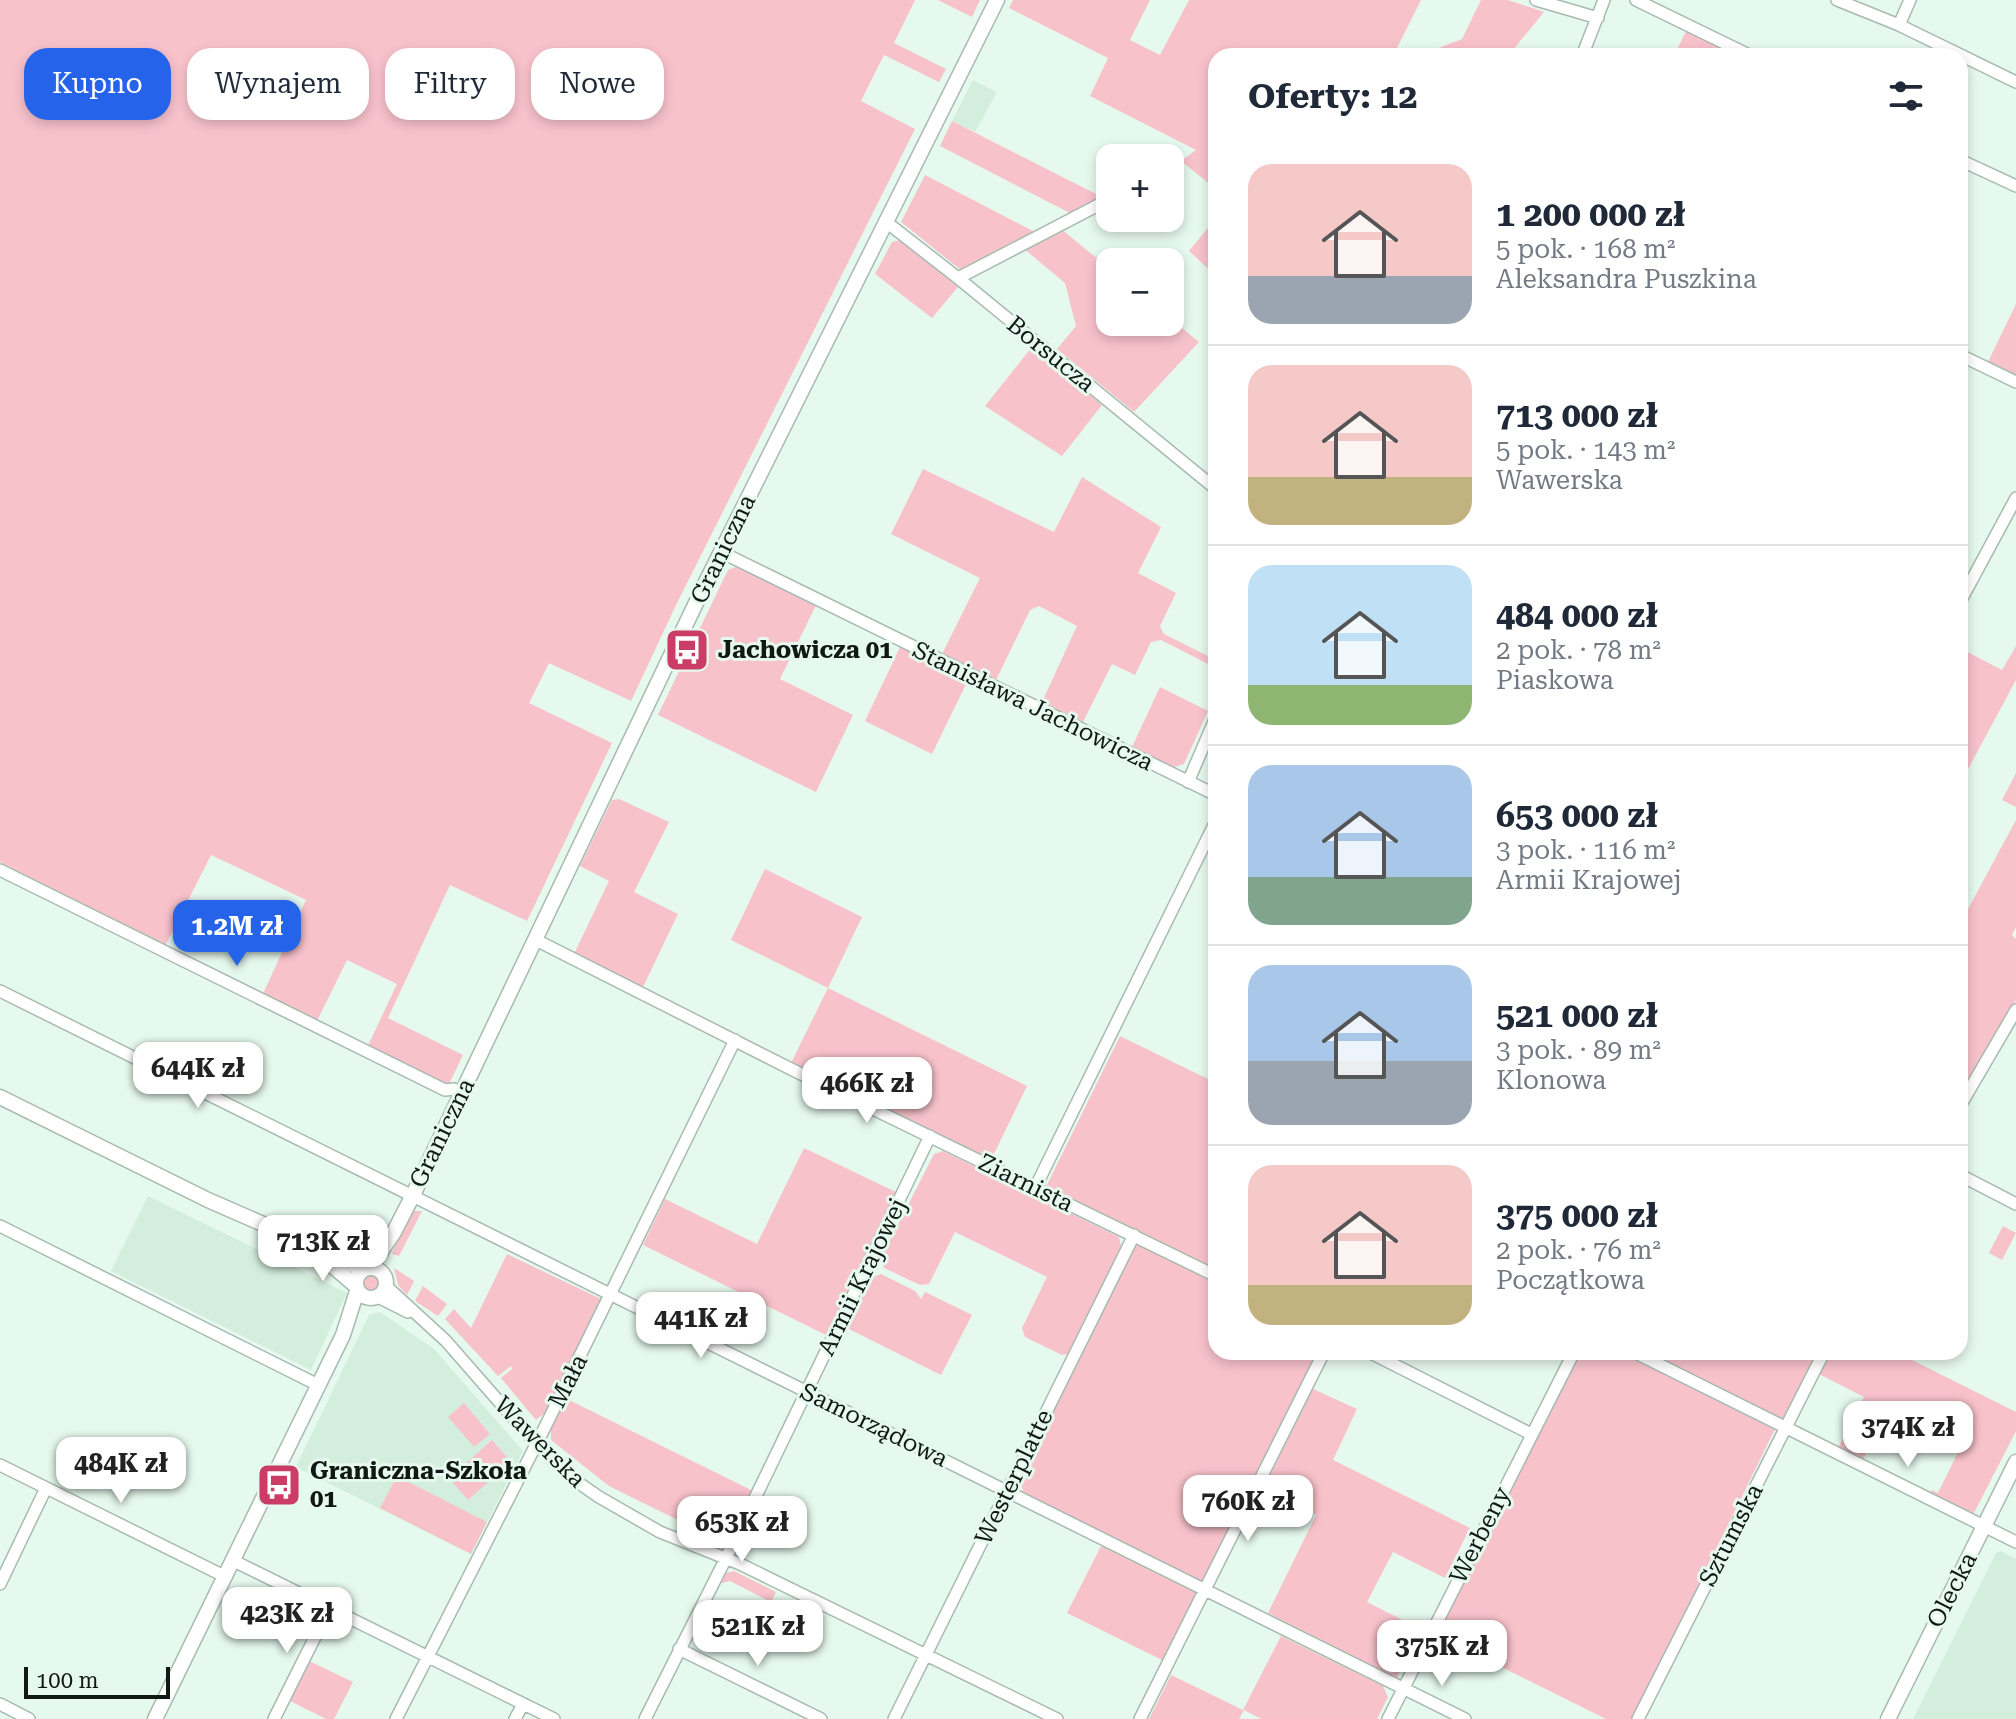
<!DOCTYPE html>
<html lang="pl">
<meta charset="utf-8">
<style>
:root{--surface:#fff;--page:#f2f2f3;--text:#1f2937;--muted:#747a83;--line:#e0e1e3;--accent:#2563eb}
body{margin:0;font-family:"Roboto Serif",serif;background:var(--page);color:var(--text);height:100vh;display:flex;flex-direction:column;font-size:30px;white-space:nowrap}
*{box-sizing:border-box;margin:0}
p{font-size:26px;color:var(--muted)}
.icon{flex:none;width:44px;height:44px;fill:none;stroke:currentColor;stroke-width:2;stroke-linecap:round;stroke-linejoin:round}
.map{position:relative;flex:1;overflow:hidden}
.sheet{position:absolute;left:1208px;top:48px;width:760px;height:1312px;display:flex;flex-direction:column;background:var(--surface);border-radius:24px;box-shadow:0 4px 12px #0003}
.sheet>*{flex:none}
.banner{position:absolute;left:24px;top:48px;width:760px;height:72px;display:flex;gap:16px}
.controls{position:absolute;left:1096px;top:144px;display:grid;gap:16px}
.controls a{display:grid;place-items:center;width:88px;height:88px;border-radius:16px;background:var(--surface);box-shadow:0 4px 12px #0003;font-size:40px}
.scale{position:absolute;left:24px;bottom:20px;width:146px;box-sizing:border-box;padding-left:8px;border:4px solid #111814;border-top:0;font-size:22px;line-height:28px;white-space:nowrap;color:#111814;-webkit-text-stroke:6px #e6f9ee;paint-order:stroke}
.price{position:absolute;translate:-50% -68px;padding:0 18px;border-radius:16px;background:#fff;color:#222;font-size:26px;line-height:52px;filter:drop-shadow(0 2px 4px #0008)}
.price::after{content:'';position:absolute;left:50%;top:48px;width:24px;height:18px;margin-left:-12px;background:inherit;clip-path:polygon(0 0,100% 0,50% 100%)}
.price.on{background:var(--accent);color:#fff}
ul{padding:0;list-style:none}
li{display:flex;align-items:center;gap:24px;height:200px;padding:0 40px}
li+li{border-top:2px solid var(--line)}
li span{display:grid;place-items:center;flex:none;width:224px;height:160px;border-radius:24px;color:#555}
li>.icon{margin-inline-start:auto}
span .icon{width:96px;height:96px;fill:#fffc;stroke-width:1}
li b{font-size:34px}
h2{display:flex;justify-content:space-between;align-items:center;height:96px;padding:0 40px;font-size:34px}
.pill{padding:0 28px;border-radius:24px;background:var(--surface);box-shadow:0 4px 12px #0003;font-size:28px;line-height:72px}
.pill.on{background:var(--accent);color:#fff}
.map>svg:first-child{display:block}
.built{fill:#d4eede}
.green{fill:#f8c2cb}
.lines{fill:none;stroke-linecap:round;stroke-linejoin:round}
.minor-casing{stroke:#a8baaf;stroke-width:14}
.tertiary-casing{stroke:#a8baaf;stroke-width:17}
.minor{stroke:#fff;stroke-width:11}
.tertiary{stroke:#fff;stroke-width:14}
.labels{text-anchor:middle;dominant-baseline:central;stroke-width:6;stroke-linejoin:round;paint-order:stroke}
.street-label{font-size:24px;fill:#111814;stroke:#e6f9ee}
.poi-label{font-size:24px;font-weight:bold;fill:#111814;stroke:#e6f9ee;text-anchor:start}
</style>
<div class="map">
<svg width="2016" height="1719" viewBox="0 0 2016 1719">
<rect width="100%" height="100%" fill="#e6f9ee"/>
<!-- built -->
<path class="built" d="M973,80L997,92L975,132L952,121Z
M148,1196L347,1293L311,1370L111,1271Z
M380,1312L434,1349L523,1451L471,1554L296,1467L369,1315Z
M2001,1551L2016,1559V1719H1913L1996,1553Z"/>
<!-- green -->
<path class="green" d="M0,0H915L894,43L946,69L939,82L884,55L861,101L915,129L677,603L631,701L549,663L529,703L612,743L527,921L450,885L388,1018L463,1055L447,1088L367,1048L397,984L347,960L316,1023L262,996L306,900L211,855L165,946L0,862Z
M938,0H980L972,17Z
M1013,0H1150L1130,40L1160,55L1189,0H1421L1393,56H1216V189L1181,161L1196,150L1090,96L1108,58L1009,8Z
M1481,0H1508L1544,12L1508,56H1418L1462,39Z
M1686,31L1736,56H1674Z
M952,121L1104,198L1072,214L940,146Z
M925,175L1037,233L962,271L901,222Z
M1216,218V274L1215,275L1189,251Z
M1061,229L1110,269V322H1170V318L1199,342L1134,412L1057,349L1076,326L1065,283L1023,248Z
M901,240L958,287L932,318L875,274L892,242Z
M2016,304V376L1988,362Z
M1032,347L1102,405L1062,456L985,406Z
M923,469L1054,532L1082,477L1161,527L1138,573L1176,593L1160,626L1164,634L1216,660V668L1161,640L1151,642L1135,675L1112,664L1083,722L1042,702L1077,626L1039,606L1030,610L996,680L942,654L980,578L891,534Z
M741,565L817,603L780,679L853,715L816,792L658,715L728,570Z
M901,645L969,678L932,754L865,721Z
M2016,646V680L1960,784V648L2002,670Z
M1160,687L1208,711L1184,764L1174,767L1132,747Z
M2016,773V807L2002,800Z
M619,799L669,822L634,892L678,914L641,991L572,958L609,881L580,866L612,800Z
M2016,820V927L2012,935L2016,939V1000L1960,1097V924Z
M765,869L862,917L828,988L1027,1086L990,1162L790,1065L828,988L731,940Z
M1120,1036L1216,1083V1272L1130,1228L1045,1189Z
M804,1148L896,1192L826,1335L643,1245L665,1199L757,1244Z
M943,1151L1119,1237L1121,1246L1068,1354L1062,1355L1025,1337L1022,1328L1047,1277L955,1232L929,1284L920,1285L884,1268L881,1258L934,1154Z
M414,1211H422L399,1256L392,1254L407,1217Z
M2003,1226L2016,1233L2002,1260L1989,1253Z
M1137,1241L1216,1280V1352H1319L1203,1583L1024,1494L1019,1478Z
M507,1254L603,1300L547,1411L536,1420L501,1378L512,1369L511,1366L498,1376L445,1319L454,1309L471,1328Z
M394,1268L414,1281L407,1295L398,1285Z
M360 1283a10 10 0 1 1 20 0a10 10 0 1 1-20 0Z
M881,1274L915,1291L921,1299L925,1292L972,1315L941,1375L847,1328L872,1277Z
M423,1286L447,1304L438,1316L415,1301Z
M1579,1352H1620L1775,1429L1633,1719H1606L1437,1635Z
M1647,1352H1819L1784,1420Z
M1830,1352H1896L2016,1412V1431L1973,1515L1929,1493L1932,1490L1938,1493L1961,1446L1888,1408L1862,1462L1837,1450L1864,1397L1819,1374Z
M1311,1388L1357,1409L1333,1460L1470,1528L1445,1578L1393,1552L1367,1602L1420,1629L1396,1679L1268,1613L1316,1515L1264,1488Z
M565,1398L753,1491L726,1545L723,1548L700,1539V1531L609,1486L551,1440V1428Z
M464,1403L490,1434L474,1447L448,1417Z
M492,1440L511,1462L468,1500L449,1478Z
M397,1476L487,1522L471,1554L380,1508Z
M1101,1546L1198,1593L1164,1661L1067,1613Z
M734,1571L776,1592L771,1602L730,1581L718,1584L726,1573Z
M1281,1636L1383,1686L1388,1697L1377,1719H1261L1244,1710L1239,1719H1149L1171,1675L1243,1710Z
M309,1661L353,1682L334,1719H326L290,1701Z"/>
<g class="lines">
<!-- minor casing -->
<g class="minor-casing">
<path id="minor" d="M1536,0L1598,18
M1636,0L1751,56
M1837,0L1899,25L2016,82
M1899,25L1910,0
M1582,56L1604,0
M1960,160L2016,186
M885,221L958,278L1216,489
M958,278L1110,199
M1960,355L2016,382
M721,552L1216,795
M1960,602L2016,498
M1188,782L1216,717
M0,870L445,1090L454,1089L461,1093
M536,940L793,1070L1216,1276
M0,991L1465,1719
M1960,1106L2016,1010
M1960,1175L2016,1204
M1035,1188L1216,821
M0,1226L318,1385
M386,1286L446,1341L536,1444L573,1479L599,1497L660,1532L740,1564L1057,1719
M378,1297L408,1312
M1369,1352L1531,1434
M1634,1352L2016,1542
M0,1465L226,1577
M234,1561L554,1719
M0,1584L46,1488
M679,1649L821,1719
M0,1704L29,1719
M274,1719L330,1607
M396,1719L544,1429L735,1040
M515,1719L523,1704
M645,1719L726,1558L930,1136
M894,1719L1134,1235
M1140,1719L1324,1352
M1388,1719L1574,1352
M1638,1719L1824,1352"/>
</g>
<!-- tertiary casing -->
<g class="tertiary-casing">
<path id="tertiary" d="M0,1097L208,1200L272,1228L318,1253L365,1269
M321,1256L356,1286
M356 1283a15 15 0 1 1 30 0a15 15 0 1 1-30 0Z
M370,1268L394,1232L412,1197L706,582L997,0
M155,1719L343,1335L357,1291
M1888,1719L2016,1462"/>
</g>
<!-- minor -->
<use href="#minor" class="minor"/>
<!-- tertiary -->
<use href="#tertiary" class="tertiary"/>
</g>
<!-- icons -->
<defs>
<g id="bus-square" transform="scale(2.3)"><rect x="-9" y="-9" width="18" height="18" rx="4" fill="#cb3d67" stroke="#e6f9ee"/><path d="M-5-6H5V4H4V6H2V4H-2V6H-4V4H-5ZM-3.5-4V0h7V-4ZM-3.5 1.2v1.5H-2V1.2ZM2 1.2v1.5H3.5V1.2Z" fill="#fff"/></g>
</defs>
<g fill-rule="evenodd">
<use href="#bus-square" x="687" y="650"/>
<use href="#bus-square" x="279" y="1485"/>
</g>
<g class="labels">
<!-- street labels -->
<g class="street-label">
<text transform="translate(1051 354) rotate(39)">Borsucza</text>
<text transform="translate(723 549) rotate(-64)">Graniczna</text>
<text transform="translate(1033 706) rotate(26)">Stanisława Jachowicza</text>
<text transform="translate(442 1133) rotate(-64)">Graniczna</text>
<text transform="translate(1026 1183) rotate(26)">Ziarnista</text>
<text transform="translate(862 1277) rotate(-64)">Armii Krajowej</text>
<text transform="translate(568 1381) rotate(-63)">Mała</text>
<text transform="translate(874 1425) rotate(26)">Samorządowa</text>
<text transform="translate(540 1442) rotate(45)">Wawerska</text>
<text transform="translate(1014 1477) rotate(-64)">Westerplatte</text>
<text transform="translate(1480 1535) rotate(-63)">Werbeny</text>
<text transform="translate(1731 1535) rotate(-63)">Sztumska</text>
<text transform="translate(1952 1590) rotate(-63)">Olecka</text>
</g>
<!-- poi labels -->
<g class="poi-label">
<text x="718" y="650">Jachowicza 01</text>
<text x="310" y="1471">Graniczna-Szkoła<tspan x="310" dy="28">01</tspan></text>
</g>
</g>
</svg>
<div class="controls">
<a>+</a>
<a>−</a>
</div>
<div class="scale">100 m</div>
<b class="price on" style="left:237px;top:968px">1.2M zł</b>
<b class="price" style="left:198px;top:1110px">644K zł</b>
<b class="price" style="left:867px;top:1125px">466K zł</b>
<b class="price" style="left:323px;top:1283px">713K zł</b>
<b class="price" style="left:701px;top:1360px">441K zł</b>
<b class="price" style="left:1908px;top:1469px">374K zł</b>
<b class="price" style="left:121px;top:1505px">484K zł</b>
<b class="price" style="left:1248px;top:1543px">760K zł</b>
<b class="price" style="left:742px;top:1564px">653K zł</b>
<b class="price" style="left:287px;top:1655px">423K zł</b>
<b class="price" style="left:758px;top:1668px">521K zł</b>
<b class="price" style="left:1442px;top:1688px">375K zł</b>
<div class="banner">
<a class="pill on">Kupno</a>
<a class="pill">Wynajem</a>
<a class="pill">Filtry</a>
<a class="pill">Nowe</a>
</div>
<section class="sheet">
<h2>Oferty: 12<svg class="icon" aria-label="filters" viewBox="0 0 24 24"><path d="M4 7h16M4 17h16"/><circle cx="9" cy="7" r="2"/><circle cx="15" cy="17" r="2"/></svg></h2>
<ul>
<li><span style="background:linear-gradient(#f6c9c9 70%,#9aa5b1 0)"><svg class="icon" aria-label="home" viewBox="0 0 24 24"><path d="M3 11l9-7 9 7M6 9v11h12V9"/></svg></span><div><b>1 200 000 zł</b><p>5 pok. · 168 m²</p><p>Aleksandra Puszkina</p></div></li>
<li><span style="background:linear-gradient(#f6c9c9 70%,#c2b280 0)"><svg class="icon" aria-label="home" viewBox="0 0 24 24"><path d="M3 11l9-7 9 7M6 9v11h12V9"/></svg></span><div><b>713 000 zł</b><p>5 pok. · 143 m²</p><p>Wawerska</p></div></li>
<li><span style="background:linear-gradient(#bfe0f5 75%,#8fb573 0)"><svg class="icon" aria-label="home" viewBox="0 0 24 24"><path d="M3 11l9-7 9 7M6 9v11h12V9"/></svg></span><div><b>484 000 zł</b><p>2 pok. · 78 m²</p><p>Piaskowa</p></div></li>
<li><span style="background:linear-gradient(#a9c7e8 70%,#7fa58c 0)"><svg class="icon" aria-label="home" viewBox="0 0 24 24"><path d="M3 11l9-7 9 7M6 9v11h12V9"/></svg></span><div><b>653 000 zł</b><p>3 pok. · 116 m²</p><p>Armii Krajowej</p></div></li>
<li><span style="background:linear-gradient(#a9c7e8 60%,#9aa5b1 0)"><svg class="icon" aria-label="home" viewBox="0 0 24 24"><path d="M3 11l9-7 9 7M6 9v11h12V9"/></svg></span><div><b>521 000 zł</b><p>3 pok. · 89 m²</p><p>Klonowa</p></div></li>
<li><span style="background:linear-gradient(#f6c9c9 75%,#c2b280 0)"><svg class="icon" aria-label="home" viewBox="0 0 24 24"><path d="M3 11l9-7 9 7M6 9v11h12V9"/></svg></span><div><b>375 000 zł</b><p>2 pok. · 76 m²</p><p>Początkowa</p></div></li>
</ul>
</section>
</div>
